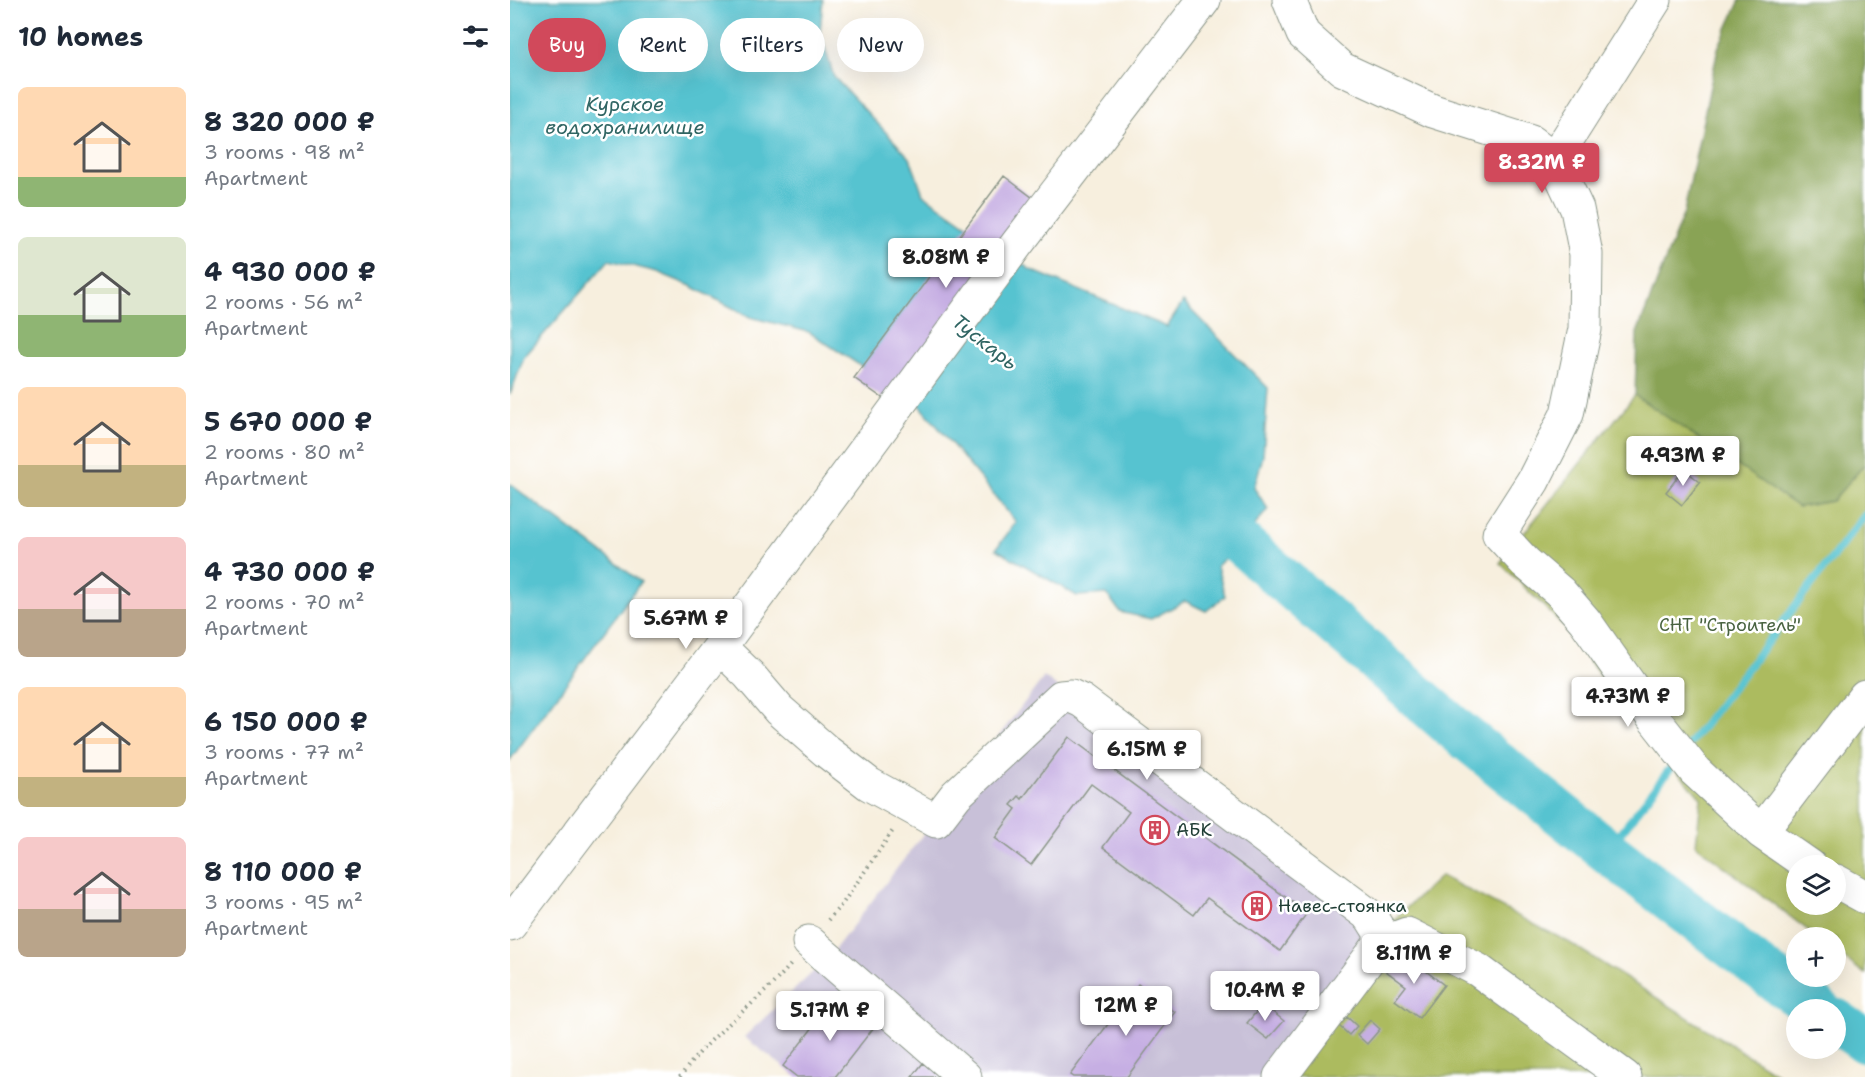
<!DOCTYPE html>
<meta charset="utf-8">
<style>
:root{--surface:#fff;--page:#f2f2f3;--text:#1f2937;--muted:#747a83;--accent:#d1495b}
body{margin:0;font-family:"Shantell Sans",sans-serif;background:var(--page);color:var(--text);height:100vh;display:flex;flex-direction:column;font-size:22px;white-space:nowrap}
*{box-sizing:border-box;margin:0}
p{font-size:20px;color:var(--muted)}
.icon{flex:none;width:33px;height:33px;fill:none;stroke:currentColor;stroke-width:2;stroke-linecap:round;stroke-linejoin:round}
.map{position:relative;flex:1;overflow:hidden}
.sheet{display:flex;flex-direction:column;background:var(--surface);width:510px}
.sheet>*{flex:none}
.banner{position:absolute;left:18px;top:18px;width:570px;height:54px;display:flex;gap:12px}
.tools{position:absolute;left:1276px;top:855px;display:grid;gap:12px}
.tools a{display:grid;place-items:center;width:60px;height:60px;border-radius:50%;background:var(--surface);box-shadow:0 6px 24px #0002;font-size:30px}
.price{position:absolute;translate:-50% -51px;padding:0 14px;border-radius:6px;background:#fff;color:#222;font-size:20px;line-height:39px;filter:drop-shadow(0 2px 3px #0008)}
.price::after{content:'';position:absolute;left:50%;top:36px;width:18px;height:14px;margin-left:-9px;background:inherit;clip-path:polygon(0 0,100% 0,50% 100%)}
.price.current{background:var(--accent);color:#fff}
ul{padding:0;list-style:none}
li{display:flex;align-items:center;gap:18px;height:150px;padding:0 18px}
li span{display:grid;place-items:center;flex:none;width:168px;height:120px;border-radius:9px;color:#555}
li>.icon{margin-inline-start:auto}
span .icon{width:72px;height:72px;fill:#fffc;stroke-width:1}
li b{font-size:26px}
h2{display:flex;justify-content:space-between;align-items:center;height:72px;padding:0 18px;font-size:26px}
.chip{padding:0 21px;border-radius:27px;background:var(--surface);box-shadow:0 6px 24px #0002;font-size:21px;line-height:54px}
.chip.current{background:var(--accent);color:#fff}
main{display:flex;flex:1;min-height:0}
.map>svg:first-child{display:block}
.industrial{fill:#c8c0d8}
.green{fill:#acbb5e;stroke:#667c49;stroke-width:1.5;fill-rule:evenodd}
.forest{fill:#89a355;stroke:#547044;stroke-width:1.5}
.water{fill:#57c3d0;stroke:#3b8082;stroke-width:1.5}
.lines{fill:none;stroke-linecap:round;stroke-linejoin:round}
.stream{stroke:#57c3d0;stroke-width:8}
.river{stroke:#57c3d0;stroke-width:45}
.building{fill:#c6afe3}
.minor-casing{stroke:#8b9689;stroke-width:35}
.path{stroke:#8b9689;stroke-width:4;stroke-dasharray:1.5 4.5;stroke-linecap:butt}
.minor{stroke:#fff;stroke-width:33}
.labels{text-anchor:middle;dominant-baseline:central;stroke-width:5;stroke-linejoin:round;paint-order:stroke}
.park-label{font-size:18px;fill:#496341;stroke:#fff}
.poi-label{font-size:18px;fill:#1f3d34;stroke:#fff;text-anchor:start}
.water-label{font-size:20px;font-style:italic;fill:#306563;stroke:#fff}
</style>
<main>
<section class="sheet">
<h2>10 homes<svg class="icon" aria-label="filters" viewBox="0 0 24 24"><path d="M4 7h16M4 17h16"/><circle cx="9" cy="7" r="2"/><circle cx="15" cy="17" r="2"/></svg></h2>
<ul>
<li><span style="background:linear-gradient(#ffd9b3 75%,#8fb573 0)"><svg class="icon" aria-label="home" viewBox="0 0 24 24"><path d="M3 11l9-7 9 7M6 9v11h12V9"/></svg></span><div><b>8 320 000 ₽</b><p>3 rooms · 98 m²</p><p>Apartment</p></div></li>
<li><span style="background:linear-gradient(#dfe7d0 65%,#8fb573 0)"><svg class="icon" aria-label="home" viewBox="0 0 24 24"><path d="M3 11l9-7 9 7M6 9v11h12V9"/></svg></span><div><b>4 930 000 ₽</b><p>2 rooms · 56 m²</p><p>Apartment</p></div></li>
<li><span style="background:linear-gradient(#ffd9b3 65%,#c2b280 0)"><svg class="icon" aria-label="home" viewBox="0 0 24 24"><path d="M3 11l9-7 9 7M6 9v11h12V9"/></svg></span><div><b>5 670 000 ₽</b><p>2 rooms · 80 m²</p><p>Apartment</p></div></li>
<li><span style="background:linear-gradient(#f6c9c9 60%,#b9a48a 0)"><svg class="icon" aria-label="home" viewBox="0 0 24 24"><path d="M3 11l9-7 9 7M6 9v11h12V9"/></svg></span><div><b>4 730 000 ₽</b><p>2 rooms · 70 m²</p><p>Apartment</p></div></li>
<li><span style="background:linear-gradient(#ffd9b3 75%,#c2b280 0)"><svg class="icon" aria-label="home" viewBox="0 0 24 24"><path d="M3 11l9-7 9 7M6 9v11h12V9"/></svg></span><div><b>6 150 000 ₽</b><p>3 rooms · 77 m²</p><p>Apartment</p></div></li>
<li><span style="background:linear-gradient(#f6c9c9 60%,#b9a48a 0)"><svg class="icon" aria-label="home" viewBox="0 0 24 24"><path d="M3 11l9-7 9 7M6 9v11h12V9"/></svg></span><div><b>8 110 000 ₽</b><p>3 rooms · 95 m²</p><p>Apartment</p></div></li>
</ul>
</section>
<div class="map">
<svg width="1355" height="1077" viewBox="0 0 1355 1077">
<rect width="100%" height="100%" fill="#fff"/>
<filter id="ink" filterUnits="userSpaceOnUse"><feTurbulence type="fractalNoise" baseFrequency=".0167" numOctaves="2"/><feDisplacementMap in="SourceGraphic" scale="12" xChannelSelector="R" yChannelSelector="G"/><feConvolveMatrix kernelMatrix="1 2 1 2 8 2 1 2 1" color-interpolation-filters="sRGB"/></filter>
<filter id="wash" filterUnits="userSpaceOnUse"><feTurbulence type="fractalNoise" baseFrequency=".008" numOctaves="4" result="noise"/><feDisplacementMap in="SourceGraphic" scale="24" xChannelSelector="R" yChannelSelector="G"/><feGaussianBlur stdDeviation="1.35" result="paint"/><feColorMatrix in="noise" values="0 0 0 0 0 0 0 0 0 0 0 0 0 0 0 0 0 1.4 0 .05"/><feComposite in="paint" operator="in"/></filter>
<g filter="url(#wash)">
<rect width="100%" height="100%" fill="#f7efde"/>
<!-- industrial -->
<path class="industrial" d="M534,677L869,933L755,1077H287L234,1037L318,958Z"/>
<!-- green -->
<path class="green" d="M1125,395L1288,507L1322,501L1355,464V974L1326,952V938L1307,937L1186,845L1191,798L1116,714L1057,629L990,563ZM1287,866H1326V904H1287Z
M931,876L1060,943L1272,1077H755L869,933Z"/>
<!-- forest -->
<path class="forest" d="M1230,0H1355V464L1322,501L1288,507L1125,395L1127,333L1174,212L1208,48Z"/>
<!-- water -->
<path class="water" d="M0,0H313L310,32L324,77L400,158L413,194L521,270L657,327L673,302L758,388L753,456L744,488L758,509L731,543L707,566L715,596L696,611L675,601L641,619L610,612L597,594L567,596L486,549L506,522L409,404L299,332L240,317L181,286L147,272L99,260L14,357L0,395Z
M0,484L131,582L0,760Z"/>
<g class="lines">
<!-- stream -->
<path class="stream" d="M1177,747L1355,515
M1097,851L1166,761"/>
<!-- river -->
<path class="river" d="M683,505L731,543L945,729L1097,851L1261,977L1309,1010
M1326,1021L1355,1041"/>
</g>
<g id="blocks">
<!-- building -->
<path class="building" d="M494,176L527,201L378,402L344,378Z
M1130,449L1147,462L1140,472L1123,458Z
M1174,469L1190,482L1172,505L1156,492Z
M559,737L797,913L770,951L697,898L684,915L593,847L619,812L581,784L521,865L485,838L506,809L501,805L509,796L512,799Z
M891,952L934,985L909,1018L885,1000L896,986L876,971Z
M628,984L665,1012L617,1077H563L560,1075Z
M327,996L365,1026L325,1077H287L273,1066Z
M753,1004L774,1021L758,1039L737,1023Z
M837,1017L847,1026L839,1035L829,1026Z
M860,1020L870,1029L857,1044L847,1035Z
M413,1063L431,1077H402Z"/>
</g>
</g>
<g filter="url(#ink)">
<use href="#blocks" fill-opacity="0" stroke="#8b9689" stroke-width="1.5"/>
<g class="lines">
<!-- minor casing -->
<g class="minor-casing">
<path id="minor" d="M779,0L793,34L832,69L923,111L1021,142L1044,160L1067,209L1076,254L1075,329L1057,414L1023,481L989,534L1015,562L1050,592L1075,621L1144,719L1185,771L1251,832L1300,866
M1044,160L1145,0
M210,647L239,675L269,710L316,751L359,784L426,821L446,795L551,697L561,696L572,701L860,916L870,932V944L897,934L968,970L1115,1077
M1251,832L1355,696
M1326,881L1355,897
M0,924L210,647L507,244L694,0
M299,942L455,1077
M770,1077L870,944"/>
</g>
<!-- path -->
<path class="path" d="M318,920L333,903L384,829
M170,1077C201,1032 248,1004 282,963"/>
<!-- minor -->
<use href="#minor" class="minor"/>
</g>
</g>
<!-- icons -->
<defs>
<g id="building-ring" transform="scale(1.5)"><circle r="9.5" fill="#fff" stroke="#d1495b" stroke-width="1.5"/><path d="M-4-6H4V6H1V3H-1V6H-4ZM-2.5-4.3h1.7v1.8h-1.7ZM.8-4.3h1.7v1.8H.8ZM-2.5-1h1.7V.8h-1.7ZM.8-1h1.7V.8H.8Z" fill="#d1495b"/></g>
</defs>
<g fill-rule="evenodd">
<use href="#building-ring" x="645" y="830"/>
<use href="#building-ring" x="747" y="906"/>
</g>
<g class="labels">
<!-- park labels -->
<g class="park-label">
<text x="1220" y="625">СНТ "Строитель"</text>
</g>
<!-- poi labels -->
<g class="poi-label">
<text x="666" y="830">АБК</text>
<text x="768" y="906">Навес-стоянка</text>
</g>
<!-- water labels -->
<g class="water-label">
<text x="115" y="104">Курское<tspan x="115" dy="23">водохранилище</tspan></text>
<text transform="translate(475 342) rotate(38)">Тускарь</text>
</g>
</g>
</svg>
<div class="tools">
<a><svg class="icon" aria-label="layers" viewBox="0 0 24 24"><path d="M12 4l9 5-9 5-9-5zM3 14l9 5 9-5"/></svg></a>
<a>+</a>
<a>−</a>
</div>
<b class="price current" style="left:1032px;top:194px">8.32M ₽</b>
<b class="price" style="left:436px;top:289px">8.08M ₽</b>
<b class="price" style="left:1173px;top:487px">4.93M ₽</b>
<b class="price" style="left:176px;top:650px">5.67M ₽</b>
<b class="price" style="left:1118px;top:728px">4.73M ₽</b>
<b class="price" style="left:637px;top:781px">6.15M ₽</b>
<b class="price" style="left:904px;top:985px">8.11M ₽</b>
<b class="price" style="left:755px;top:1022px">10.4M ₽</b>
<b class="price" style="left:616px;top:1037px">12M ₽</b>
<b class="price" style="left:320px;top:1042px">5.17M ₽</b>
<div class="banner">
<a class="chip current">Buy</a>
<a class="chip">Rent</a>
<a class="chip">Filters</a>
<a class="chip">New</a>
</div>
</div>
</main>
